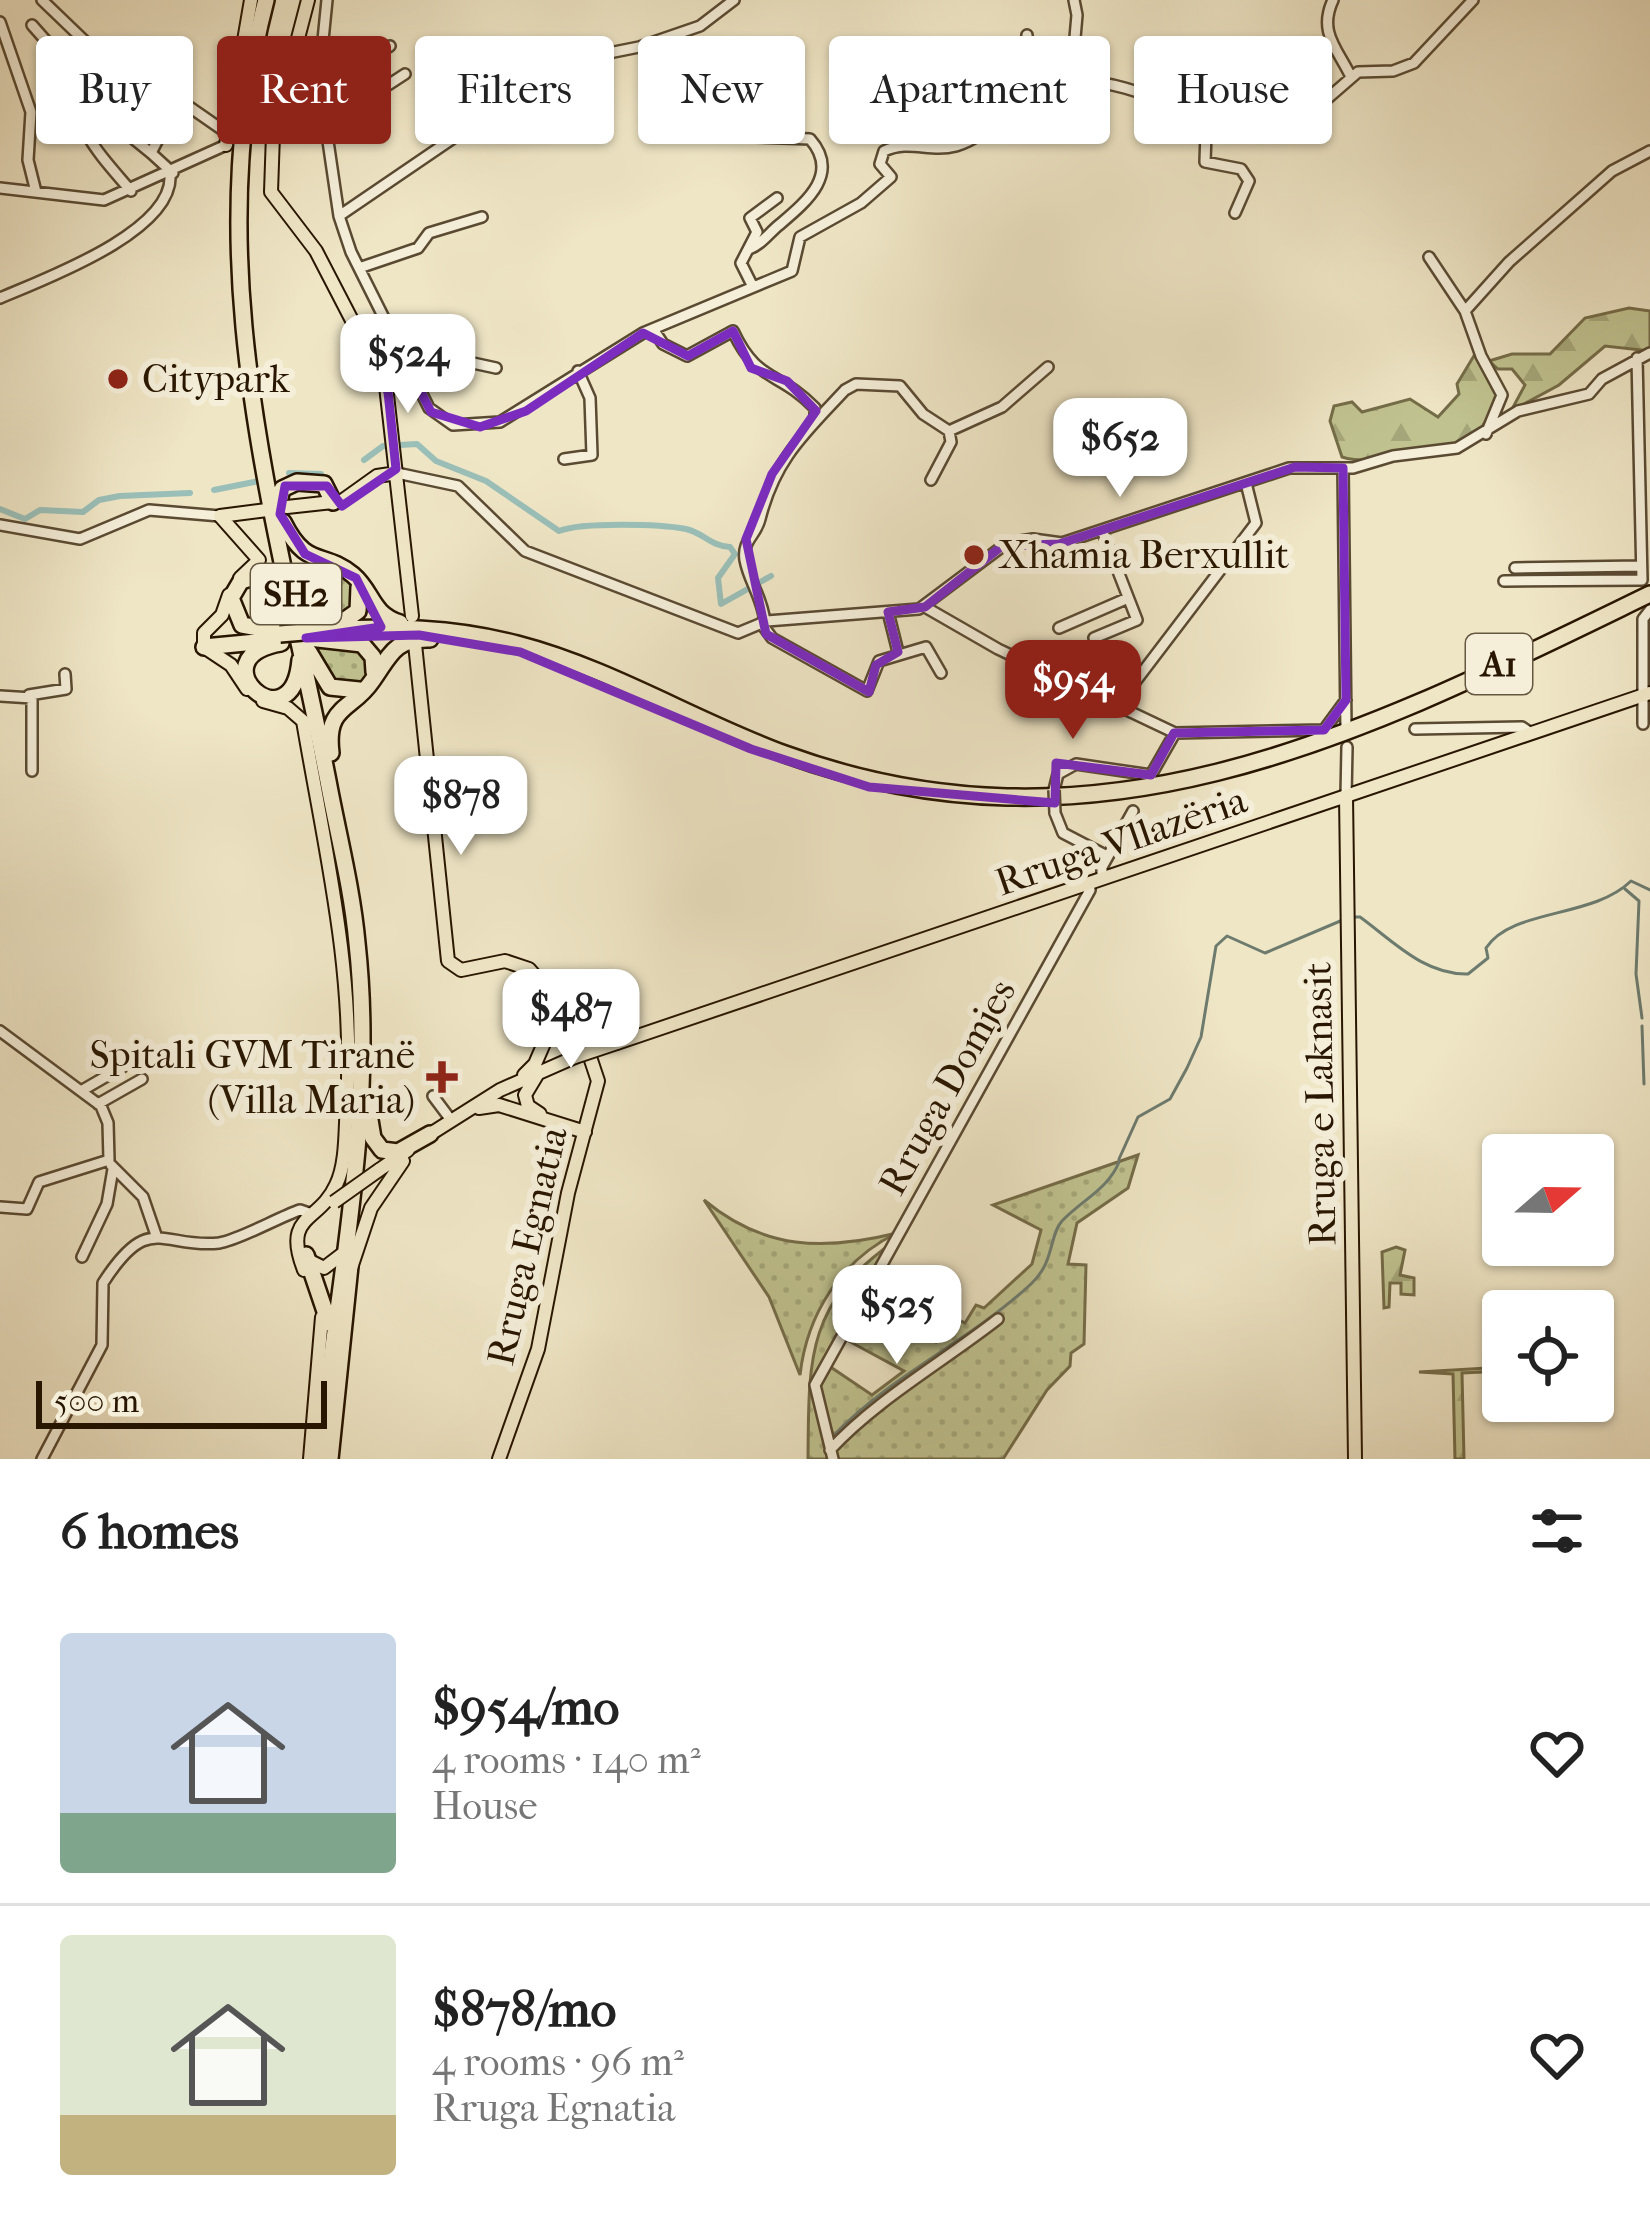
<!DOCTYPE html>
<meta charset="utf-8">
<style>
:root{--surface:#fff;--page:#f2f2f2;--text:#222;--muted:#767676;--line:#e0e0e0;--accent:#8f2418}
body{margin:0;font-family:"IM FELL French Canon",serif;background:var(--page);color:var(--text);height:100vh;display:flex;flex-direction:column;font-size:45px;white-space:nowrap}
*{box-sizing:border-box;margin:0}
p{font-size:39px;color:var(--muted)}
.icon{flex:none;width:66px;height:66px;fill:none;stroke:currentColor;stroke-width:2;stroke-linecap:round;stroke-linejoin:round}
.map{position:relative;height:1459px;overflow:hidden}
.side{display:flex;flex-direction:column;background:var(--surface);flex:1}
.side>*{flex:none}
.hud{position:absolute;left:36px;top:36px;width:1578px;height:108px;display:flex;gap:24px}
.needle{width:78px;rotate:70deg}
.controls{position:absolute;left:1482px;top:1134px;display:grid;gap:24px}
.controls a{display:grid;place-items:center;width:132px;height:132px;border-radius:12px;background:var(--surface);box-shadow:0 3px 9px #0004;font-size:60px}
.scale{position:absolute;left:36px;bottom:30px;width:291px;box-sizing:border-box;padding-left:12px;border:6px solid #291600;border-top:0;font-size:33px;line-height:42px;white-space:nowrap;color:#291600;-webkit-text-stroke:9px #f5efda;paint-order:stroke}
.price{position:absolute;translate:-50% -102px;padding:0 27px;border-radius:24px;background:#fff;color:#222;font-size:39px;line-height:78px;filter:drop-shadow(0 3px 6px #0008)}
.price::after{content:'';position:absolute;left:50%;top:72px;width:36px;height:27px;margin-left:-18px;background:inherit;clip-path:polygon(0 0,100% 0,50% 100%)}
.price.selected{background:var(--accent);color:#fff}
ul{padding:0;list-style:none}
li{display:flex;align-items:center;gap:36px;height:300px;padding:0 60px}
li+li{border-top:3px solid var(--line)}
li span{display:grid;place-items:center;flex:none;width:336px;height:240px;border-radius:12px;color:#555}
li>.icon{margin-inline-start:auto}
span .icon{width:144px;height:144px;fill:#fffc;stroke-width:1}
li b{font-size:51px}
h2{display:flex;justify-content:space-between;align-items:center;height:144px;padding:0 60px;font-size:51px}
.tag{padding:0 42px;border-radius:12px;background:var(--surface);box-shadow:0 3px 9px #0004;font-size:42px;line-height:108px}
.tag.selected{background:var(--accent);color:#fff}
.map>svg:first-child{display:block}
.grass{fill:url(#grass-dots);stroke:#746c48;stroke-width:3}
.forest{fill:url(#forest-firs);stroke:#746c48;stroke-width:3}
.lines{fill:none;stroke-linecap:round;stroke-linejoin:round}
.stream{stroke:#6d7b6e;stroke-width:3}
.canal{stroke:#9abfb8;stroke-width:6}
.minor-casing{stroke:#5a4a32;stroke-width:14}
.major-casing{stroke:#291600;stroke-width:16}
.highway-casing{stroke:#291600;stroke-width:20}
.minor{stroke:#f5efda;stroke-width:9}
.major{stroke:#efe6c6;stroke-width:12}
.highway{stroke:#efe6c6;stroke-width:15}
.minor-bridge-casing{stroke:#5a4a32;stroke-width:14;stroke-linecap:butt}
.major-bridge-casing{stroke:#291600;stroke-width:16;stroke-linecap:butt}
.highway-bridge-casing{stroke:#291600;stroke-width:20;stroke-linecap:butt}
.minor-bridge{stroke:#f5efda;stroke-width:9}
.major-bridge{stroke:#efe6c6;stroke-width:12}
.highway-bridge{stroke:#efe6c6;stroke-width:15}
.marked{fill:none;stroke:#7b2cbf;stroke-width:9;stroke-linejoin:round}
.poi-dot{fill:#8f2418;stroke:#f5efda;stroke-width:4.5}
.labels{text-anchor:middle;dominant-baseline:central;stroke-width:12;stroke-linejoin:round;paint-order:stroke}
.shield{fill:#f5efda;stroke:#665741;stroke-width:3}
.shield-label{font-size:36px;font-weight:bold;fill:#291600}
.poi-label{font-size:39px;fill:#291600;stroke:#f5efda;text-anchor:start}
.street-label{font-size:39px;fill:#291600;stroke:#f5efda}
</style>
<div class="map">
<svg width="1650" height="1459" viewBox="0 0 1650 1459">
<defs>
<pattern id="grass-dots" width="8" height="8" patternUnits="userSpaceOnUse" patternTransform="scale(3)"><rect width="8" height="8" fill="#c0c390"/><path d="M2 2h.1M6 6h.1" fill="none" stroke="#a5a77a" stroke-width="1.8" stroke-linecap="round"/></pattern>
<pattern id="forest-firs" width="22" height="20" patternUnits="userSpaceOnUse" patternTransform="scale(3)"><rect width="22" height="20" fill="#c0c390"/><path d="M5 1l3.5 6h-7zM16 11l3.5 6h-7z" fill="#a5a77a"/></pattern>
</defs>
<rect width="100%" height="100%" fill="#efe6c6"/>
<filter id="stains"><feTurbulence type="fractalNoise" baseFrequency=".00167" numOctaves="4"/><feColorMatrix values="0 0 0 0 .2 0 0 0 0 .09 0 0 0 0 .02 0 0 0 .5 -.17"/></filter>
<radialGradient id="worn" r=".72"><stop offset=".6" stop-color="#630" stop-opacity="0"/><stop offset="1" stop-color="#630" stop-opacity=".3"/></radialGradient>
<!-- grass -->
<path class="grass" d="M334,572L350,579L358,603L335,622L312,624L309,587Z
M348,642L372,661L365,683L339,689L321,670L315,644Z
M1138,1155L1128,1188L1077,1223L1068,1264L1086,1265L1084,1344L1071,1353L1070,1366L1047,1390L1003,1459H836L818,1387L829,1366L872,1395L904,1371L845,1339L864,1306L936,1342L955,1318L965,1323L976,1305L984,1308L1032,1264L1041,1230L993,1205Z
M704,1200C764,1250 824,1251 897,1233C841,1260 807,1314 800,1375L769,1297Z
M892,1243L813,1386L831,1459H808C809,1362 805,1305 892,1243Z"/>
<!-- forest -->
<path class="forest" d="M1629,308L1650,311V351L1605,346L1559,385L1511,411L1525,385L1512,369H1498L1489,361L1512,354H1550L1585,318Z
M1475,354L1497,397C1492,411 1484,428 1472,437C1451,456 1368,466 1342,457L1330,421L1334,406L1352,402L1362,412L1410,399L1438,417L1459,394L1457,384Z
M1396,1247L1405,1250L1400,1275L1414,1278V1295L1401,1294V1283H1390L1389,1307L1384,1308L1382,1252Z
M1503,1367V1371L1462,1373L1464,1459H1455L1453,1374L1419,1372Z"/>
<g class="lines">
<!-- stream -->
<path class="stream" d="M1625,889L1639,901L1636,974L1642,1018
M1351,917H1360C1393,941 1424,975 1468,974L1488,958L1486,948C1512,908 1592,919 1631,881L1650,890
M1642,1026L1644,1084
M1119,1159L1138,1117L1170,1099L1187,1068L1201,1037L1216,946L1227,936L1265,953L1345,919
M833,1436C890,1376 970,1341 1031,1284C1055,1262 1049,1235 1062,1221C1081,1201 1109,1188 1119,1162"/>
<!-- canal -->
<path class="canal" d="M364,460L383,446L417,444L436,461L486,481L559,531C582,522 660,524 686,529C704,533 710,546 730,547L735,554L718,578L721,604L771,576
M289,473L321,474
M214,490L259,481
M0,509L25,519L40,510L83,512L99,500L120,496L190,493"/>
<!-- minor casing -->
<g class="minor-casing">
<path id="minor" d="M42,0L93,49H106L227,133
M327,0L319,80L339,216L351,252L429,408L453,425L500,422L643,333L792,271L800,237L861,203L891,177L880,164L884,151C910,139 929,153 956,146C987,137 1007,108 1033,92C1081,64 1173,96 1206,133
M1333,0C1318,32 1337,48 1351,77
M0,22L31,112L28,160L36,192
M32,25L70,68C72,126 94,148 131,191
M1027,35L1031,94
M318,70L364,60L390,46
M1071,83L1077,15L1074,0
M89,90L119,127L151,153
M169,97L167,122L151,153L173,173
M325,126L405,74
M1206,133L1247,113L1288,116L1328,98L1358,72L1393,71L1414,63L1473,0
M1206,133L1205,162L1241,169L1249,181L1235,213
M0,188L104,200L226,145
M339,216L452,139L521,81L564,62L639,47L700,26L734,0
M749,249C762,244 768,234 779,225C806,202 841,174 810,139L755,137
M1429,257L1465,311L1481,356L1502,395L1486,434
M359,268L418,248L429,233L482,217
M752,285L741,263L757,232L750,218L777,198
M0,298C45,279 175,231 170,174
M1465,311L1509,262L1612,171L1650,151
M653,329L663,344L687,356L733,331C757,383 778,370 815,408V419
M411,370L450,358L496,368
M949,431L1002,407L1048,367
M564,459L592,455L590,398L578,371
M1343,468L1346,728
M397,473L458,486L525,551L738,633L767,621L919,609L1007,543L1033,539L1062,543L1289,468H1353L1393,456L1457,448L1518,411L1589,394L1602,379L1650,353
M931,480L951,442L949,431
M0,525L80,539L149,510L220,516
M1515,568L1641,566
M1504,581L1642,580L1637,358
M925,607L998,649L1175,733L1324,730L1346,700
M888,612L898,652
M765,622C762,596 749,582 745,560C742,540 756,536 760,519C775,459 804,434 845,390L856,384L900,386L923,414L949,431
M761,623L772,638L867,691L879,661L926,647L941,673
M1059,628L1128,598
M1094,638L1137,620L1102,530
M29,695L66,689L65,674
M0,696L32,698V771
M1116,707L1256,523L1246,483
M1643,724V619L1650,610
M1415,729L1522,727L1531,733
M1054,790L1058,774L1076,764L1151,775L1175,733
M1346,796L1347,747
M1055,813L1063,833L1107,856
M1102,878V867L1133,811
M0,1031L101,1106L108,1123L109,1160
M81,1091L150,1051
M433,1096L451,1120
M98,1104L142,1079
M111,1165L143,1197L156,1235
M0,1207L27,1209L39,1182L109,1160
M82,1257L107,1204L113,1169
M830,1450C876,1400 943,1362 998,1319
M42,1459L102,1345L103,1283C150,1210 162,1249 219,1243C239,1240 279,1217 300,1210L309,1213
M833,1459L815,1385L1090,890L1089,883"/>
</g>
<!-- major casing -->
<g class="major-casing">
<path id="major" d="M308,0L273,134L271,192L316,251L386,386L412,616
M226,145L251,0
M287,507L342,501L377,476L397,473
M240,578L259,560L220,516L267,510
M229,595L222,615L204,633V647L231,665L247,689
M415,644L448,961L461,970L505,961L529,969L580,1027L598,1081L568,1193L538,1349L499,1459
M263,701L288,708L303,721C325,850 355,972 347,1103C345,1128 347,1163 336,1185C319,1223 282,1214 304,1270
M1346,796L1355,1459
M617,1043L1650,693
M524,1075L535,1064L561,1004
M537,1075L525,1095L528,1106L540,1114
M479,1108L499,1105L585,1132
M424,1138L500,1090L575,1057
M379,1170L408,1150
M310,1261L324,1268L341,1255
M350,1271L371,1208L403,1161
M310,1459L322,1317"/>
</g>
<!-- highway casing -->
<g class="highway-casing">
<path id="highway" d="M266,0C196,266 277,520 328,781C338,835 352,888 357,943C376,1115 337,1288 319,1459
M278,506L282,489L297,482L324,484L333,502
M283,522C307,570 323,550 353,575C373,592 371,614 400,623
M302,620C302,594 306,570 336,569
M335,627L358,611L359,587
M327,630C391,626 454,627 517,644C610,668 695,721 785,754C1103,870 1370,730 1650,594
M280,632L242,625L231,598L241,581L261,575L275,581L287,597
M309,638L362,644L373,657L374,672
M281,643C194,658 292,749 300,660
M204,647L266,641
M309,652L330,687L359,690
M331,753C325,705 352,711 372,681C390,656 394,638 430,639
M367,1102L373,1138L382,1150L398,1152L430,1134
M306,1255L329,1323
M330,1459L350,1266"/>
</g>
<!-- minor -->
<use href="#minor" class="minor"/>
<!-- major -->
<use href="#major" class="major"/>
<!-- highway -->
<use href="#highway" class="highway"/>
<!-- minor-bridge casing -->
<g class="minor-bridge-casing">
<path id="minor-bridge" d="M1054,790L1055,813"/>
</g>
<!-- major-bridge casing -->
<g class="major-bridge-casing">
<path id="major-bridge" d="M575,1057L617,1043
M334,1202L379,1170"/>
</g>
<!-- highway-bridge casing -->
<g class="highway-bridge-casing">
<path id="highway-bridge" d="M280,634L327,630"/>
</g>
<!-- minor-bridge -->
<use href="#minor-bridge" class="minor-bridge"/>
<!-- major-bridge -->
<use href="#major-bridge" class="major-bridge"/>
<!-- highway-bridge -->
<use href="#highway-bridge" class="highway-bridge"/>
</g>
<!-- marked area -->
<path class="marked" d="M388,326L431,412L480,427L526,411L643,333L688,356L733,331L751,368L787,381L816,411L772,474L746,539L766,634L869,692L876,665L898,652L888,612L925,607L1002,546L1059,544L1295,467L1343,468L1346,700L1324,730L1174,733L1151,775L1056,763L1055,803L869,787L751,749L520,652L419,635L306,638L381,627L356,578L305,554L280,514L285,486H327L342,506L396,469L388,392L362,338Z"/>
<!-- markers -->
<g class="poi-dot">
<circle cx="118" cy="379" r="12"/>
<circle cx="974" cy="555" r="12"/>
<path d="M436 1059h12v12h12v12h-12v12h-12v-12h-12v-12h12z"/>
</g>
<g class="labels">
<!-- shield labels -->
<g class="shield">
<rect x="251" y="564" width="90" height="60" rx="9"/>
<rect x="1466" y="634" width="66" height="60" rx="9"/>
</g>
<g class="shield-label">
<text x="296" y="594">SH2</text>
<text x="1499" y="664">A1</text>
</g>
<!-- poi labels -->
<g class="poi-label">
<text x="142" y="379">Citypark</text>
<text x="998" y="555">Xhamia Berxullit</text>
<text x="415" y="1055" text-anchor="end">Spitali GVM Tiranë<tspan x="415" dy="45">(Villa Maria)</tspan></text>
</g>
<!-- street labels -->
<g class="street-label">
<text transform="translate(1121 841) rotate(-19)">Rruga Vllazëria</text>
<text transform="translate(947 1087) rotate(-61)">Rruga Domjes</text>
<text transform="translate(1320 1104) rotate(-91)">Rruga e Laknasit</text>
<text transform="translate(527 1246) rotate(-77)">Rruga Egnatia</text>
</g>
</g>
<rect width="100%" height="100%" filter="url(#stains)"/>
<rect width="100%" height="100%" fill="url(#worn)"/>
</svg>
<div class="controls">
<a><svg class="needle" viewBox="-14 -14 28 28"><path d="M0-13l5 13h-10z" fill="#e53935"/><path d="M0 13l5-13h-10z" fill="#767676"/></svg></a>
<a><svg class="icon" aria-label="locate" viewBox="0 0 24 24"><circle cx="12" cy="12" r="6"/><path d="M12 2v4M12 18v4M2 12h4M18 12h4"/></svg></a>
</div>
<div class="scale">500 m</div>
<b class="price" style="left:408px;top:416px">$524</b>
<b class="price" style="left:1120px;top:500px">$652</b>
<b class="price selected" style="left:1073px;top:742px">$954</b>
<b class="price" style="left:461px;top:858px">$878</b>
<b class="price" style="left:571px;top:1071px">$487</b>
<b class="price" style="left:897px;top:1367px">$525</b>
<div class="hud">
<a class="tag">Buy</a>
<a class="tag selected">Rent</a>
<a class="tag">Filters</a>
<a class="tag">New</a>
<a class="tag">Apartment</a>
<a class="tag">House</a>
</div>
</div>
<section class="side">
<h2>6 homes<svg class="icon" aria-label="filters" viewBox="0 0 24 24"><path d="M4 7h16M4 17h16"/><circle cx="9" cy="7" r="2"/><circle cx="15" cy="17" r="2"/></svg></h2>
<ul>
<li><span style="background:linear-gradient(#c9d6e8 75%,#7fa58c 0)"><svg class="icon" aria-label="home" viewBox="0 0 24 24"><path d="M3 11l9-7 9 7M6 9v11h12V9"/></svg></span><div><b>$954/mo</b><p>4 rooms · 140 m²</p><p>House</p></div><svg class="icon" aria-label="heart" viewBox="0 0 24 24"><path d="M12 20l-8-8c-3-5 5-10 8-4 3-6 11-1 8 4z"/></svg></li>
<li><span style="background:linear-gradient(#dfe7d0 75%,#c2b280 0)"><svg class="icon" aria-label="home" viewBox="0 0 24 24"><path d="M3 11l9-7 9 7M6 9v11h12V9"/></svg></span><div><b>$878/mo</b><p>4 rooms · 96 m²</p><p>Rruga Egnatia</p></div><svg class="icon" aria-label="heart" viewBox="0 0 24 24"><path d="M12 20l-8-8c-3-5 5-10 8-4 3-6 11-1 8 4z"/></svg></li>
</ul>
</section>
